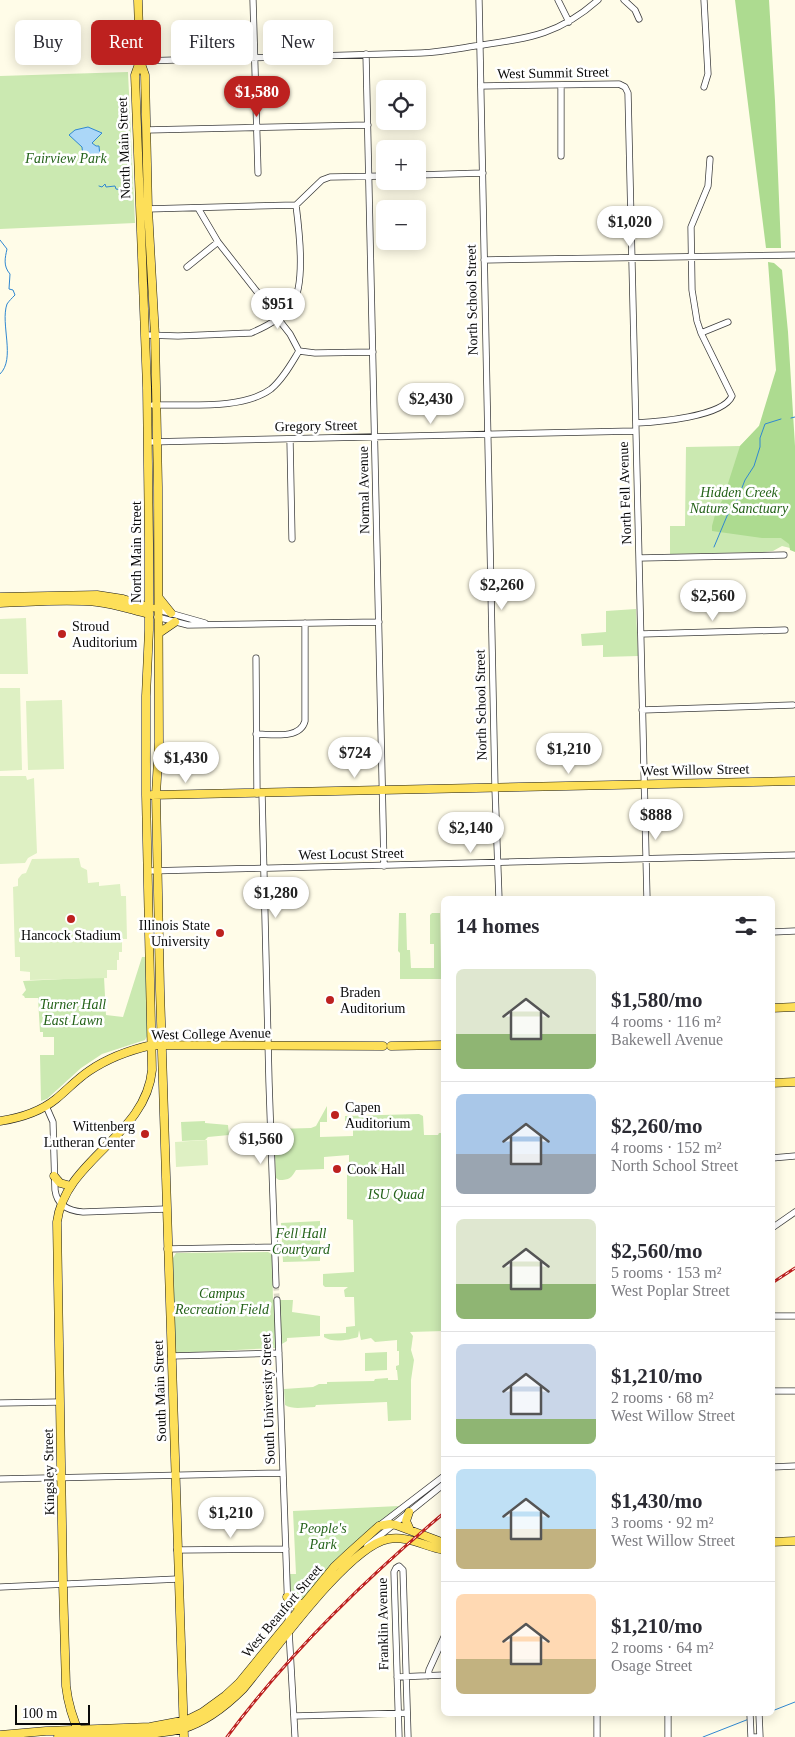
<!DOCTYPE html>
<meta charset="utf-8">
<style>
:root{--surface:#fff;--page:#f7f7f7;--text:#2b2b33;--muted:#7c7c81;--line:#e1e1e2;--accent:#bd211f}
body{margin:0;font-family:"Times New Roman",serif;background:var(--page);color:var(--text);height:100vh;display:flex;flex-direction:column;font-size:19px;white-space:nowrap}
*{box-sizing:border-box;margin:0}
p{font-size:16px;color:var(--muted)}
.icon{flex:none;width:28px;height:28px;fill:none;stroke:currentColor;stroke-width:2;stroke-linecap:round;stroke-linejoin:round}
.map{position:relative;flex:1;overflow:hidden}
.sheet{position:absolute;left:441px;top:896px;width:334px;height:820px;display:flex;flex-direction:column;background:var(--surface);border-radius:8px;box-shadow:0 2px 12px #0003}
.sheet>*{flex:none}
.guide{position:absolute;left:15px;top:20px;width:351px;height:45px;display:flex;gap:10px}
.fabs{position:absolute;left:376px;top:80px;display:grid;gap:10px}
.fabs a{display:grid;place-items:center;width:50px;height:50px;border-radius:8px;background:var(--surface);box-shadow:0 2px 12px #0003;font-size:25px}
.scale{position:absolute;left:15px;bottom:12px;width:75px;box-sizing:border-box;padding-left:5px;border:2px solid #0a0a0a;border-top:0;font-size:14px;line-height:18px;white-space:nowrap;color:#0a0a0a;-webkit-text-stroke:4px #fff;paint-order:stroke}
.price{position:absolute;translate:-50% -42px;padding:0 11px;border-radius:18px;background:#fff;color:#222;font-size:16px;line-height:32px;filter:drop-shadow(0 1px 2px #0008)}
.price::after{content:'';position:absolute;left:50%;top:30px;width:15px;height:11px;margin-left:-8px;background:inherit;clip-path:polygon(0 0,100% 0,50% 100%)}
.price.on{background:var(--accent);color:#fff}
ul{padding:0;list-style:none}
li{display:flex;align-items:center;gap:15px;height:125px;padding:0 15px}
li+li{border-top:1px solid var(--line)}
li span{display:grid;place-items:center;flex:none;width:140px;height:100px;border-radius:8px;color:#555}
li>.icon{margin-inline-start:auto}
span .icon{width:60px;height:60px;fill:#fffc;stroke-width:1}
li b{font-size:21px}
h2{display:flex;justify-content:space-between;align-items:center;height:60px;padding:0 15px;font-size:21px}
.chip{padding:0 18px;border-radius:8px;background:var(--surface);box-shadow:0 2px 12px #0003;font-size:18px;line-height:45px}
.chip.on{background:var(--accent);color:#fff}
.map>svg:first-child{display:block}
.green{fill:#cbe9b1}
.forest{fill:#addb90}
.pitch{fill:#def0c3}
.water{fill:#abd7f8;stroke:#3088d1}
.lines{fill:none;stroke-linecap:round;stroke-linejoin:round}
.stream{stroke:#3088d1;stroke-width:1}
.minor-tunnel{stroke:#dad8c7;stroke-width:5.5;stroke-dasharray:5.5 3;stroke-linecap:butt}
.minor-casing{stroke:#3d3d3d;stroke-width:7}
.major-casing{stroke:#1b1b1b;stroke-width:9}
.minor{stroke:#fff;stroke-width:5.5}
.major{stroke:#fddf59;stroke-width:8}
.rail-casing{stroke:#bd211f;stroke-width:3}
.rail{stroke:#fff;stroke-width:1;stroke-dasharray:4;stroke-linecap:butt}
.poi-dot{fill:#bd211f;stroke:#fff;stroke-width:2}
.labels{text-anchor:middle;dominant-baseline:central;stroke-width:5;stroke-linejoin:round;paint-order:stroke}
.street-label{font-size:14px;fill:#0a0a0a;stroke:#fff}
.park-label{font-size:14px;font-style:italic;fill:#25631a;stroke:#fff}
.poi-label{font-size:14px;fill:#0a0a0a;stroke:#fff;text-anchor:start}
</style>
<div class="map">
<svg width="795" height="1737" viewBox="0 0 795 1737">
<rect width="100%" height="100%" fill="#fffce8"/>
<!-- green -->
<path class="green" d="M128,72L135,223L0,229V76Z
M772,418L790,548L782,546L773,551L764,552L670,554V526H685L686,447L740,446L759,426Z
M636,609L638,656L603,657V645L582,646L581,634L606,632V611Z
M399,913H406L407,950H410L411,968H434V944H430V915L432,913H440L441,968L443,971V979H400V953L398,951Z
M142,957H146L149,1033L145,1040L102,1054L81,1068L47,1099L41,1101L40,1055H54V1037H43V1032H40L38,998H25L24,996L22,995L26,990L23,981L104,977L106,1015L123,1017Z
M327,1106V1122H320V1137L353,1136V1121H345V1116L419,1114L423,1116L424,1135H438L439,1133H444V1331L410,1332L413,1336L411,1350L414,1360L411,1380V1420L388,1421L387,1402L316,1405L315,1407C305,1407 293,1410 285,1405L284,1389L313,1387L319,1384H327V1382L374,1381L375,1379L388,1378V1380H398L397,1370H396V1366L399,1365V1351H397V1340L375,1342L371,1338L361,1340L359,1330L358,1337C349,1340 332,1343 324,1337V1334L346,1333V1327L355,1326L354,1297H345L344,1290L348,1287H325L323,1285V1274L354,1272L353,1220L347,1219V1174L352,1173V1166L349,1165V1155L324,1157V1169L296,1170C291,1178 290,1180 279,1180L276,1178L274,1131L276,1129L311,1128L316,1126Z
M205,1121V1123L228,1125L229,1135L208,1137L205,1140L182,1141L181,1122Z
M320,1221V1261L283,1262L281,1223Z
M268,1252L272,1254L273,1300H293L292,1312L320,1316V1336L287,1338V1341L275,1348L175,1353L173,1258L176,1253Z
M387,1352V1370L365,1371V1353Z
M399,1506L363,1536L301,1602L292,1601L289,1574H296L293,1511Z"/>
<!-- forest -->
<path class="forest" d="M735,0H769L775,101L781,248H766Z
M768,262L774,263L782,270L788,332L795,446V552L790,550L789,544L781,538H762L712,531V526L716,511L723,499L740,446L759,426L776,370Z"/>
<!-- pitch -->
<path class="pitch" d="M26,618L28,674H0V619Z
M0,688H20L22,770L0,771Z
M62,700L64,769L28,770L26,701Z
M0,776H26L27,780L34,778L37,853L28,858L25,863L0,864Z
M79,858L81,867L87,870L88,883L99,882V886L120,884L121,896H126L127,939H122V952H119V960H117V970H107V978L30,980V972L20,971V957H15L13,887L18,886V879L22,874L26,873L32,859Z
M207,1140L208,1165L176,1167L175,1142Z"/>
<!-- water -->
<path class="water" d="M88,127L102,133L92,143L96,146H99L100,157H83L82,147L69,135L75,130Z"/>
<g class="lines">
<!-- stream -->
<path class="stream" d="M99,186L102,187L105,184L106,187L115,186L116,189L129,191L131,196
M0,240L7,249C5,258 3,266 10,274L9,289L13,290L15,295C12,298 9,301 7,304C0,324 16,359 0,374
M791,418L795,417
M714,547L727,516L738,498L745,480L754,466L760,447V438L765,424L781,419
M772,1711L795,1702
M703,1737L749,1719"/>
<!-- minor-tunnel -->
<path class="minor-tunnel" d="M276,1285L277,1300"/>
<!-- minor casing -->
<g class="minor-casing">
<path id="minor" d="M253,0L258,173
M479,0L495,788L499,899
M558,0L569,22
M624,0L635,10L639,19
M704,0L708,74L704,87
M366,54L384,866
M140,61L421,53C442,52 461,48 482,45C530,38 560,34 598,0
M561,85V156
M481,86L619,84L625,87L628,93L647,899
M146,130L368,125
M418,175L483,173
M198,208L218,242L290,334L299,351
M146,209L296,205L322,180L330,177L385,176
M484,260L795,255
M187,267L218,242
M701,333L728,322
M146,335L178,336L251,333C265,327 284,317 292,305C306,285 299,229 296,205
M153,405C187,404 243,410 271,389C283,379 291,364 299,351L315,353L373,352
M636,423C657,422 723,417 732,396L701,333L697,321L692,290L691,227L708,186L710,159
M290,440L292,539
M148,442L635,431
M639,558L784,555
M159,610L205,623
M157,617L188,625L379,622
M641,634L785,630
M256,658L257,794
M642,710L793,705
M256,734C271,734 300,740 305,721V623
M262,793L269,1082L276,1285
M148,871L795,855
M772,932L795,931
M46,1106L53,1122L55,1190C57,1205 68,1211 83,1212L166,1209
M772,1158L795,1156
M772,1228L795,1212
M167,1249L275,1247
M277,1300L288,1613L295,1737
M772,1316H795
M171,1356L279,1353
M772,1391H795
M0,1403L60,1402
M772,1467L795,1466
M0,1479L283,1473
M380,1525L444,1476
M367,1546L444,1484
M177,1550L286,1549
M0,1587L178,1579
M428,1676L429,1670L444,1637
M397,1677L444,1675
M597,1714V1737
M668,1714V1737
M750,1714L751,1737H760
M759,1714L760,1737
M294,1716L407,1713
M399,1737L394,1572L396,1568L399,1566L403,1570L408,1737"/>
</g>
<!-- major casing -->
<g class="major-casing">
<path id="major" d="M138,0L140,61L145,75L148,209L155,336L158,487L159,742L156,795L160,990L184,1737
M0,597L97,595L123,599L152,608
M159,598L171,613
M0,603C32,602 65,599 97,602C115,604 132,610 149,614
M159,633L175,622
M152,795L795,781
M772,1008L795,1007
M391,1046L444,1045
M772,1083L795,1082
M0,1121C20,1118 40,1112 56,1099C67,1090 77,1079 89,1071C108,1058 130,1050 152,1045L383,1046
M54,1176L60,1183L71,1186
M409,1512L406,1521L410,1530
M772,1542L795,1541
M287,1597L292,1604L297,1605L304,1603
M0,1735L46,1731L150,1727L187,1720L203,1712L225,1696L239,1683L334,1567L349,1553L379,1526L390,1524L396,1525L444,1543
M58,1737C97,1736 145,1737 182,1729C206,1722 226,1706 243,1689C272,1655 347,1547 388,1539C407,1535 426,1547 444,1550
M81,1737C73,1720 68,1704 66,1686L63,1584L57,1222C65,1159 146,1136 152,1070L146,795V696L149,630V543L147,387L135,75L140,61"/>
</g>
<!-- minor -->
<use href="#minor" class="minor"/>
<!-- major -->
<use href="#major" class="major"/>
<!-- rail casing -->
<g class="rail-casing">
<path id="rail" d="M772,1283L795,1268
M227,1737C289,1653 364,1580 444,1513"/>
</g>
<!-- rail -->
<use href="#rail" class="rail"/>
</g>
<!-- markers -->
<g class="poi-dot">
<circle cx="62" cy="634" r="5"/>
<circle cx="71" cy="919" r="5"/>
<circle cx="220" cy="933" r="5"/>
<circle cx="330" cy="1000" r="5"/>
<circle cx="335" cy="1115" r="5"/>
<circle cx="145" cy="1134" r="5"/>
<circle cx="337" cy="1169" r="5"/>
</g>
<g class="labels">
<!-- street labels -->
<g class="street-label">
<text transform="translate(553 73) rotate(-1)">West Summit Street</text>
<text transform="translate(124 148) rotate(-92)">North Main Street</text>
<text transform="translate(472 300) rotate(-91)">North School Street</text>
<text transform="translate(316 426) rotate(-1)">Gregory Street</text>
<text transform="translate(364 490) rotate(-91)">Normal Avenue</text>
<text transform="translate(625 493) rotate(-92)">North Fell Avenue</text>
<text transform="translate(136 552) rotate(-90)">North Main Street</text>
<text transform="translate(481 705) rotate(-91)">North School Street</text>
<text transform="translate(695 770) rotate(-1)">West Willow Street</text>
<text transform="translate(351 854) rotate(-1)">West Locust Street</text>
<text transform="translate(211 1034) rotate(-1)">West College Avenue</text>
<text transform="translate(160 1391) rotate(-92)">South Main Street</text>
<text transform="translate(268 1399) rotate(-92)">South University Street</text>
<text transform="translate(49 1472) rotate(-91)">Kingsley Street</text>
<text transform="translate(282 1611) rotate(-50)">West Beaufort Street</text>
<text transform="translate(383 1624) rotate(-91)">Franklin Avenue</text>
</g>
<!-- park labels -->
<g class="park-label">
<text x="66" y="158">Fairview Park</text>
<text x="739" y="492">Hidden Creek<tspan x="739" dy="16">Nature Sanctuary</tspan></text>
<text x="73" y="1004">Turner Hall<tspan x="73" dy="16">East Lawn</tspan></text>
<text x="396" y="1194">ISU Quad</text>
<text x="301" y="1233">Fell Hall<tspan x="301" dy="16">Courtyard</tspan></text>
<text x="222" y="1293">Campus<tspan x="222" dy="16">Recreation Field</tspan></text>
<text x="323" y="1528">People's<tspan x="323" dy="16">Park</tspan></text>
</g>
<!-- poi labels -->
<g class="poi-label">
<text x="72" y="626">Stroud<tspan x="72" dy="16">Auditorium</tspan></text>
<text x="210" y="925" text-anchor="end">Illinois State<tspan x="210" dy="16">University</tspan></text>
<text x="71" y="935" text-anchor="middle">Hancock Stadium</text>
<text x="340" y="992">Braden<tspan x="340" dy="16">Auditorium</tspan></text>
<text x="345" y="1107">Capen<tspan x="345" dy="16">Auditorium</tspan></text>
<text x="135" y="1126" text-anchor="end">Wittenberg<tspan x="135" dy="16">Lutheran Center</tspan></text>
<text x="347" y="1169">Cook Hall</text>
</g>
</g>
</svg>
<div class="fabs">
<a><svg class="icon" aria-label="locate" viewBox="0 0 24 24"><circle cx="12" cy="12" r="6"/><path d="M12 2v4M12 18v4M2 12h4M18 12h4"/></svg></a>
<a>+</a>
<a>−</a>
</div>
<div class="scale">100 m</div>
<b class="price on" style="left:257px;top:118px">$1,580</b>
<b class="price" style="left:630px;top:248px">$1,020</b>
<b class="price" style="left:278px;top:330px">$951</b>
<b class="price" style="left:431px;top:425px">$2,430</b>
<b class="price" style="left:502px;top:611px">$2,260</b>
<b class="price" style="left:713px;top:622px">$2,560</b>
<b class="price" style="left:569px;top:775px">$1,210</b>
<b class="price" style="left:355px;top:779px">$724</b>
<b class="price" style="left:186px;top:784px">$1,430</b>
<b class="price" style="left:656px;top:841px">$888</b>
<b class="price" style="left:471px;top:854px">$2,140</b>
<b class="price" style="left:276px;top:919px">$1,280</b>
<b class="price" style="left:261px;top:1165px">$1,560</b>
<b class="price" style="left:231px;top:1539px">$1,210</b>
<div class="guide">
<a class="chip">Buy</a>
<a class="chip on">Rent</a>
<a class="chip">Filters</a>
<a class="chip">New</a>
</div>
<section class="sheet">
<h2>14 homes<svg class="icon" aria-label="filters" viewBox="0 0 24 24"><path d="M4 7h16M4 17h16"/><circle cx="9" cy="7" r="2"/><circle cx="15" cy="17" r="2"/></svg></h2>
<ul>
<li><span style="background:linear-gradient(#dfe7d0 65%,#8fb573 0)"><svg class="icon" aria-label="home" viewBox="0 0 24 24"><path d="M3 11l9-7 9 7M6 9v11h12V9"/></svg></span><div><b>$1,580/mo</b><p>4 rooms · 116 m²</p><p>Bakewell Avenue</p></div></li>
<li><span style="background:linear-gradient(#a9c7e8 60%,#9aa5b1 0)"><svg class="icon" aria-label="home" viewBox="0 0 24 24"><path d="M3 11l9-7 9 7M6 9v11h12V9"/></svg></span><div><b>$2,260/mo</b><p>4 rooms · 152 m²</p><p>North School Street</p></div></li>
<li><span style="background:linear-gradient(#dfe7d0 65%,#8fb573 0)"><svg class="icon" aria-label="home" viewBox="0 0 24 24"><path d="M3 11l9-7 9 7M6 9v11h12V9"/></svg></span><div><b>$2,560/mo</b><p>5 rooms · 153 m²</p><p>West Poplar Street</p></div></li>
<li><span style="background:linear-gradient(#c9d6e8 75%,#8fb573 0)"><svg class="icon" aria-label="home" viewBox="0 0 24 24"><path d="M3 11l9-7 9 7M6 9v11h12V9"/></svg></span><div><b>$1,210/mo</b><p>2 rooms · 68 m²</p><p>West Willow Street</p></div></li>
<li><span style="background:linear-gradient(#bfe0f5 60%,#c2b280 0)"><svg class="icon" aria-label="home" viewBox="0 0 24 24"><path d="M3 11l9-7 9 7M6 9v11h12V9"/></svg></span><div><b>$1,430/mo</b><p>3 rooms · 92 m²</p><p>West Willow Street</p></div></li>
<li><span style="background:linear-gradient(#ffd9b3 65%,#c2b280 0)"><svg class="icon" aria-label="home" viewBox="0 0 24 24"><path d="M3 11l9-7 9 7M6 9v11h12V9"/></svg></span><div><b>$1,210/mo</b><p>2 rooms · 64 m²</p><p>Osage Street</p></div></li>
</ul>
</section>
</div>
